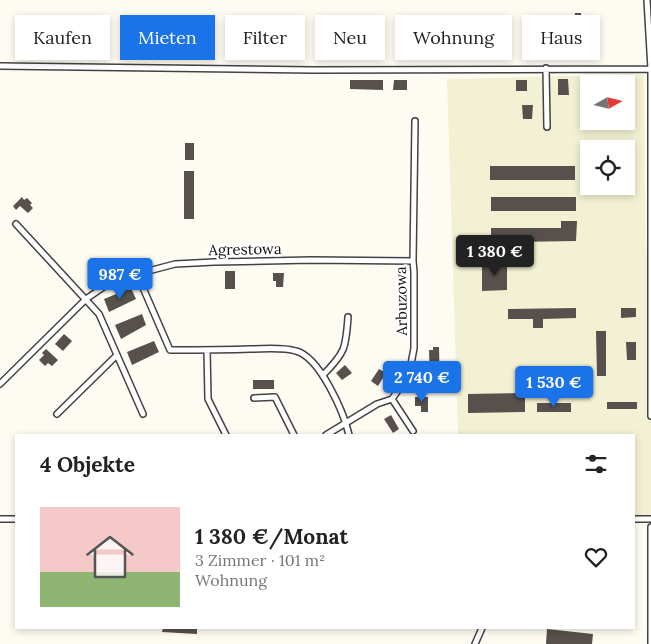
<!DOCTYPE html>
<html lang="de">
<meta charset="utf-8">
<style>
:root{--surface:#fff;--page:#f6f6f6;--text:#222;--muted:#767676;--accent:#1a73e8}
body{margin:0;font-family:Lora,serif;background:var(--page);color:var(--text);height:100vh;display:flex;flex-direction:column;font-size:19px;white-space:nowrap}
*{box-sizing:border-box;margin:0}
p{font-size:16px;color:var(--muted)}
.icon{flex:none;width:28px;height:28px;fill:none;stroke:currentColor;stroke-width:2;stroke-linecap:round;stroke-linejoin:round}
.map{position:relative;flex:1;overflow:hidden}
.side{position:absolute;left:15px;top:434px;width:620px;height:195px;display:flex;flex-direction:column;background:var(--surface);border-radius:0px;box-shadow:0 2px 8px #0003}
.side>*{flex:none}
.banner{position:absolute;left:15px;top:15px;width:621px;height:45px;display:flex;gap:10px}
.needle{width:32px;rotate:82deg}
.fabs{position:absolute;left:580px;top:75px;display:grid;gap:10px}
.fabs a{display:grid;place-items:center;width:55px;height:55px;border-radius:0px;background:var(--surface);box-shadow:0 2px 8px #0003;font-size:25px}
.price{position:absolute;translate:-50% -42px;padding:0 11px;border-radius:5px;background:var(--accent);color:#fff;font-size:16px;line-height:32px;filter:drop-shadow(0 1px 2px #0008)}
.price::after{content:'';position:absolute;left:50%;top:30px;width:15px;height:11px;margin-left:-8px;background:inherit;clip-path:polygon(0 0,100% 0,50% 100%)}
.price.on{background:#222;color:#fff}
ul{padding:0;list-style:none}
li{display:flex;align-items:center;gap:15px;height:125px;padding:0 25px}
li span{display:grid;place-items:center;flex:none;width:140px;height:100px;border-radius:0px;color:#555}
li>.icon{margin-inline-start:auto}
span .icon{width:60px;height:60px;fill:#fffc;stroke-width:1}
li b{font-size:21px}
h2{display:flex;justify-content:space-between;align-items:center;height:60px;padding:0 25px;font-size:21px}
.pill{padding:0 18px;border-radius:0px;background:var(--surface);box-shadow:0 2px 8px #0003;font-size:18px;line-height:45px}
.pill.on{background:var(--accent);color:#fff}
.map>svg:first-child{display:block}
.farmland{fill:#f3f1d3;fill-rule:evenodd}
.building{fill:#57504c}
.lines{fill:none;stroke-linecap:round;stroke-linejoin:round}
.street-casing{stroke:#424242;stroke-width:8}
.street{stroke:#fff;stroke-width:5}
.labels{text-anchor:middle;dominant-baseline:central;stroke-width:5;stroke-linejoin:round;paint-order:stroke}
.street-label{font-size:15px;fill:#0f0f0f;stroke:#fff}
</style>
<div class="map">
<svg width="651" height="644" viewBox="0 0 651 644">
<rect width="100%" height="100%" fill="#fefcf2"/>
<!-- farmland -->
<path class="farmland" d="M644,74L646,255L651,256V516H634V435H458L447,79ZM589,84H626V121H589ZM589,149H626V186H589Z"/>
<!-- building -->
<path class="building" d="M575,13H581V33L566,32V39H561V34H559L560,20L574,21Z
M558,79H568L569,95H558Z
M350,80H383V90L350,89Z
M394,80H407V90H393Z
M516,80H527V91H516Z
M522,105H533L532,119H523Z
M185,143H194V160H185Z
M490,166H575V180H490Z
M184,171H194V219H184Z
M22,197L24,200L27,198L32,203L30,205L33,208L28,213L20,206L16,210L13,206Z
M491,197H576V211H491Z
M561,221H577L576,241L516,242V237H509V242H491V228H561Z
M504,264H507V290L482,291V265Z
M225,271H235V289H225Z
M273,273H284L283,287H276V281H273Z
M131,288L136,299L109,312L104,299Z
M576,308V318L543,319V328H533V319H508V309Z
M621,308H636V317L621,318Z
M142,314L146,325L121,339L115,325Z
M596,331H606V376H597Z
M64,334L72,341L63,351L55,344Z
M154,341L159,352L132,365L127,352Z
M626,342H636V360H627Z
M433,347H439L440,388H430L429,350H433Z
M46,349L58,360L52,366L48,363L45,366L39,360L44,355L42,353Z
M345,365L352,373L342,380L336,373Z
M379,369L386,373L378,386L371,381Z
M253,380H274V389H253Z
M525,393V412L468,413V394Z
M415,397H428V412H421V406H415Z
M607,402H637V409H607Z
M537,403H571V412H537Z
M391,415L399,429L393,433L384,419Z
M163,628H197V634L162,632Z
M547,629L593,634L592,644H546Z"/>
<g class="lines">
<!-- street casing -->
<g class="street-casing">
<path id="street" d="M647,0L651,69V416
M0,66L313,70L651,69
M546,68L547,127
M16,224L99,314L143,414
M137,274L170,350C197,350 224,350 250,349C265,349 282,347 296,351C320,357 344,413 349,435
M207,350L208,399L226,435
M323,375C345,353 346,348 348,317
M0,384L86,299L108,284L137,274L175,264L214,262L311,260L413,261
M254,398L275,397L294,435
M392,399L413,431
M57,414L116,356
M326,435L377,404L392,399L409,375L414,348V272L413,261L415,121
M0,519H16
M634,519H651
M475,644L482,628
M651,644V527"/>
</g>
<!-- street -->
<use href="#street" class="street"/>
</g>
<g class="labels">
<!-- street labels -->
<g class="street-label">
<text transform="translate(245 249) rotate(-1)">Agrestowa</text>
<text transform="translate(401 301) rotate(-91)">Arbuzowa</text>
</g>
</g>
</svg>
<div class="fabs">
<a><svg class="needle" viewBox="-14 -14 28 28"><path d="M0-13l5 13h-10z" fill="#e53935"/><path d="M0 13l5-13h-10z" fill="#767676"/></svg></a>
<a><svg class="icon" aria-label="locate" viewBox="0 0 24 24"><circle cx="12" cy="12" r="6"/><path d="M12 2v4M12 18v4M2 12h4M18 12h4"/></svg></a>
</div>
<b class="price on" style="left:495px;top:277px">1 380 €</b>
<b class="price" style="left:120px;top:300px">987 €</b>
<b class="price" style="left:422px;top:403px">2 740 €</b>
<b class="price" style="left:554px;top:408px">1 530 €</b>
<div class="banner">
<a class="pill">Kaufen</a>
<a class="pill on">Mieten</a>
<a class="pill">Filter</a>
<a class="pill">Neu</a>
<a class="pill">Wohnung</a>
<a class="pill">Haus</a>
</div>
<section class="side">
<h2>4 Objekte<svg class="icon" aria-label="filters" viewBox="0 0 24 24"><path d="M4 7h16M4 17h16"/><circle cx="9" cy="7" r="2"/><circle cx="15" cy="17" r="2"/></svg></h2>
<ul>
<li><span style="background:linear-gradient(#f6c9c9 65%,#8fb573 0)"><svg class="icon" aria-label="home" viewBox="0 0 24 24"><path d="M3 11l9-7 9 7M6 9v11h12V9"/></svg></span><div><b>1 380 €/Monat</b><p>3 Zimmer · 101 m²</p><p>Wohnung</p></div><svg class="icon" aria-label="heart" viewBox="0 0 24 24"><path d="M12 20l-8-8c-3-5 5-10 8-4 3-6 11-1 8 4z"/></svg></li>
</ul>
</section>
</div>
